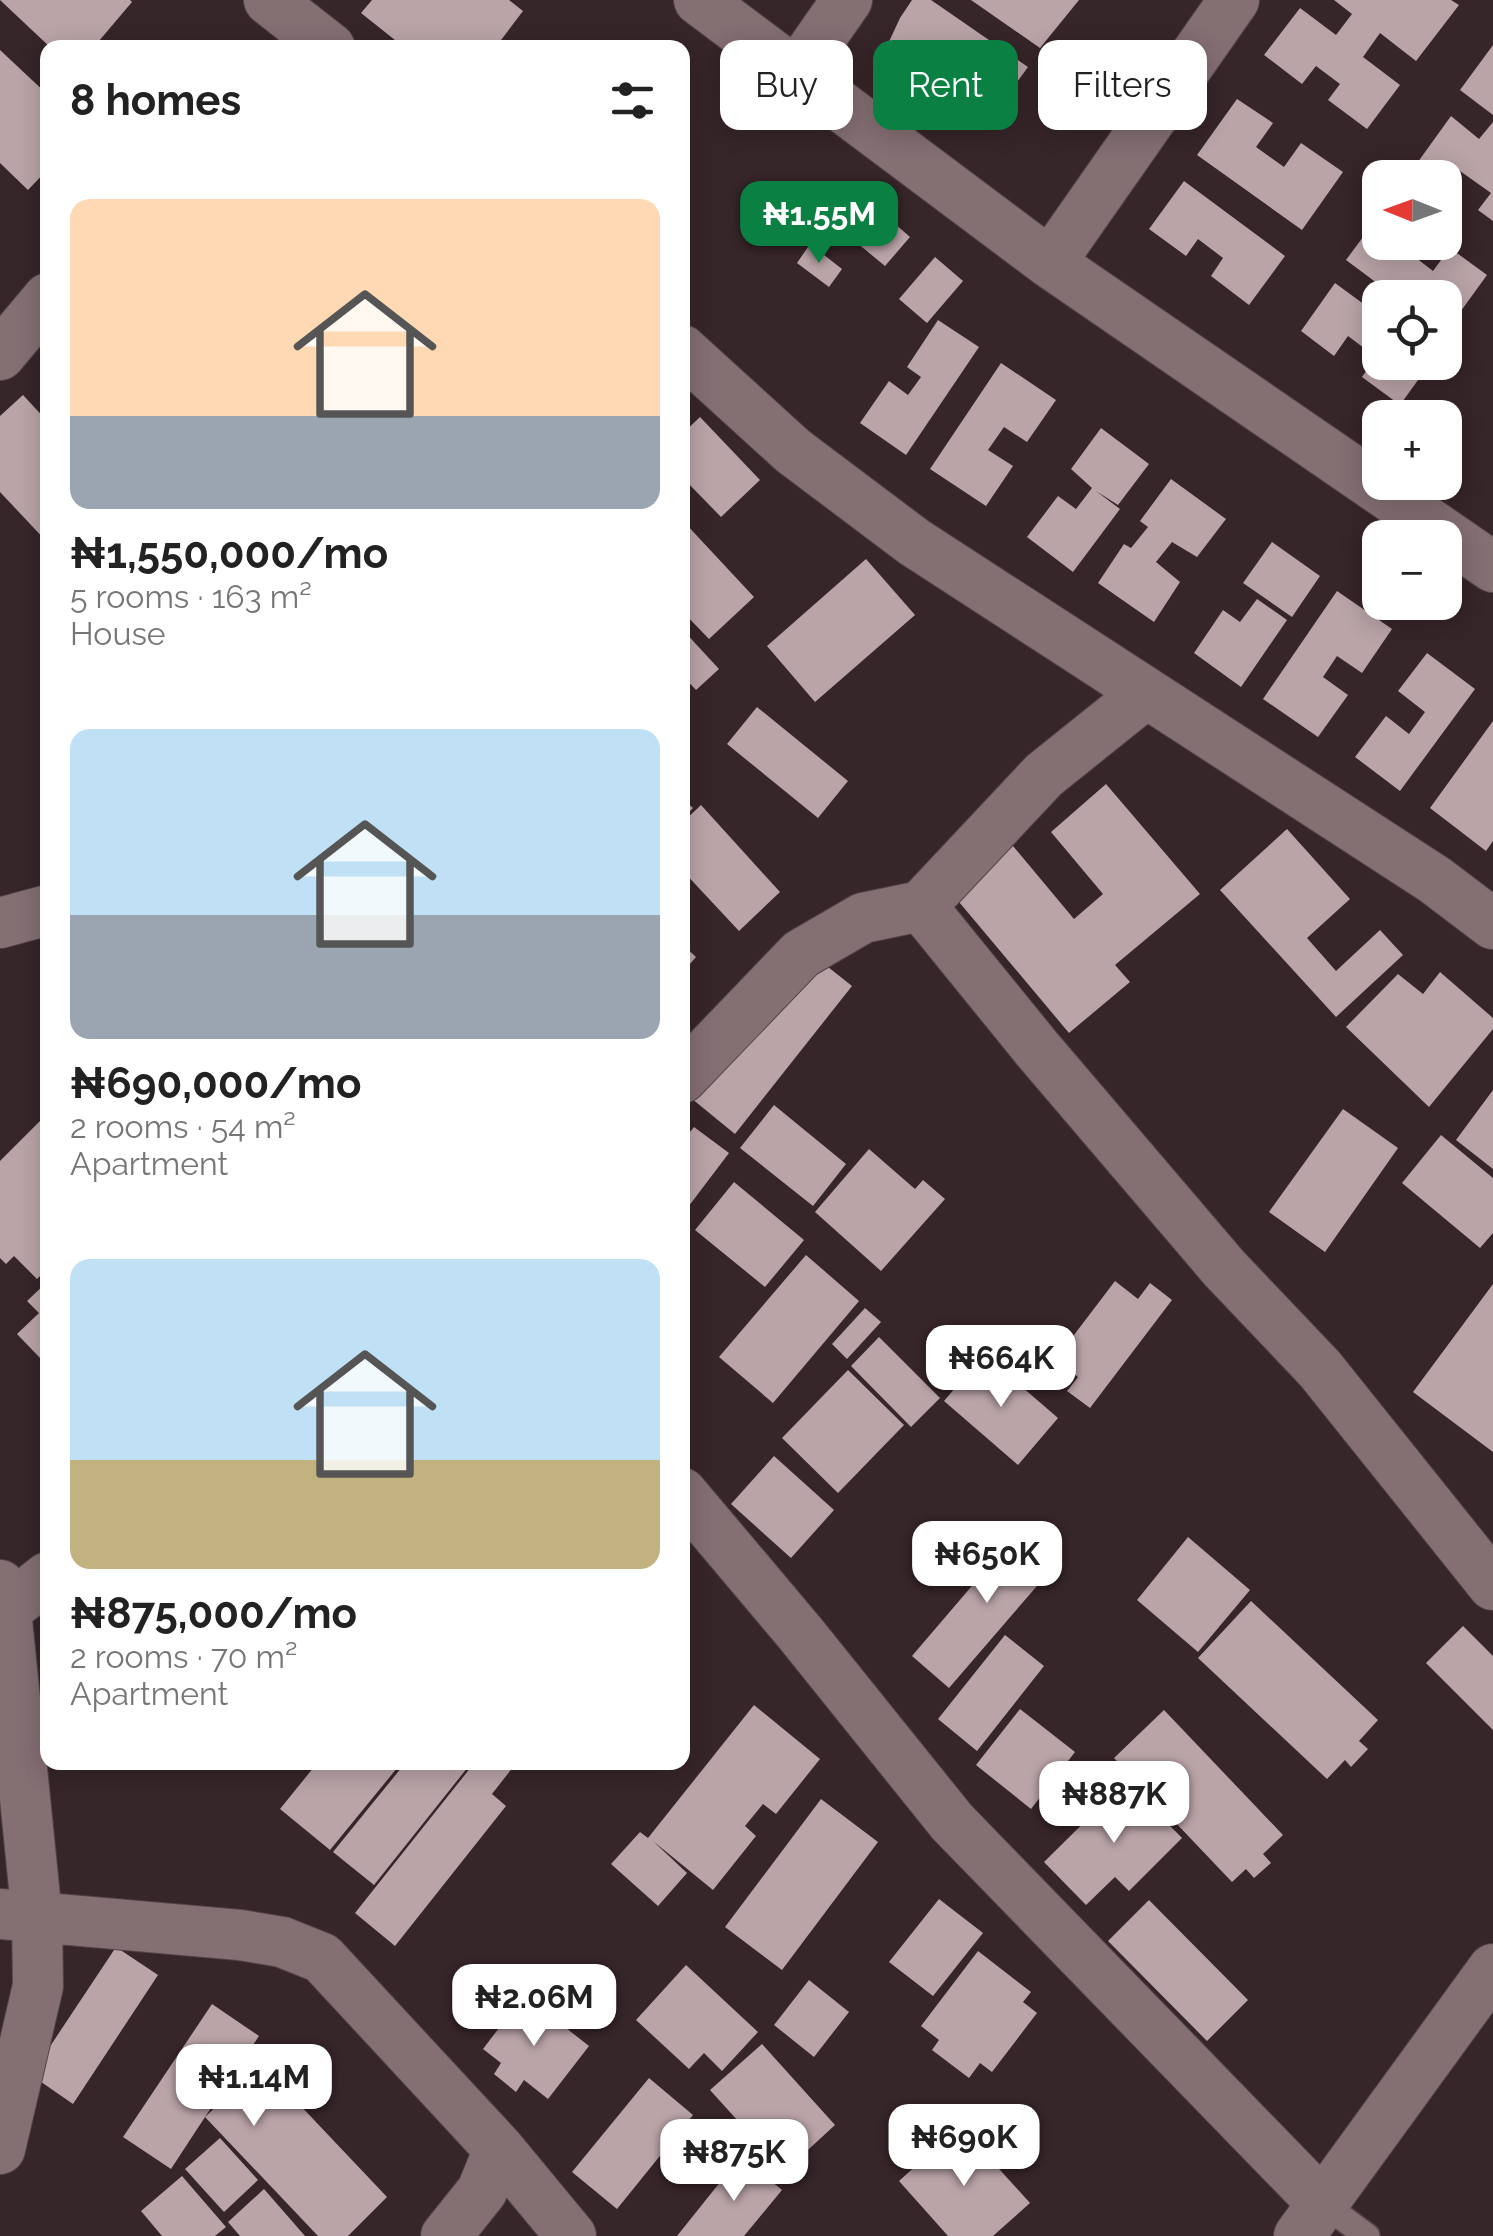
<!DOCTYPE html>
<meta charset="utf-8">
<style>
:root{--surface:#fff;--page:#f6f6f6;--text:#222;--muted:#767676;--accent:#0b8043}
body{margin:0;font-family:Raleway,sans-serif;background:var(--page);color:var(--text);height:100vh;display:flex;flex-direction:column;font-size:38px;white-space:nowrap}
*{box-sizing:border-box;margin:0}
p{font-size:32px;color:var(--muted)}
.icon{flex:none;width:55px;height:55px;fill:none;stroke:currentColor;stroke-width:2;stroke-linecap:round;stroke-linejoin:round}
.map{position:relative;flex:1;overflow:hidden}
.side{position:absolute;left:40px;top:40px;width:650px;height:1730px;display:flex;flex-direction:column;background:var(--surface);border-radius:20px;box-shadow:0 5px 25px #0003}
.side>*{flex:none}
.guide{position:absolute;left:720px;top:40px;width:622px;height:90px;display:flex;gap:20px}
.needle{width:65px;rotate:271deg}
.tools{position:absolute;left:1362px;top:160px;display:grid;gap:20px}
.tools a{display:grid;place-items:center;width:100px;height:100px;border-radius:20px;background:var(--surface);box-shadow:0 5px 25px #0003;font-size:50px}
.price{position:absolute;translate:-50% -85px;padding:0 22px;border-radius:20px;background:#fff;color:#222;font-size:32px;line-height:65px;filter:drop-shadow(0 2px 5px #0008)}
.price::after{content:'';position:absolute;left:50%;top:60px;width:30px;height:22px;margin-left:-15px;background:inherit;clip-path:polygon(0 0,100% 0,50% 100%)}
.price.active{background:var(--accent);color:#fff}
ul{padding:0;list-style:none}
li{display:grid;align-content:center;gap:20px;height:530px;padding:0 30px}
li span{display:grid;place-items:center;height:310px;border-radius:20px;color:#555}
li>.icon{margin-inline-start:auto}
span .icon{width:180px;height:180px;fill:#fffc;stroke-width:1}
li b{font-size:42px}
h2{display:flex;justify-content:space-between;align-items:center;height:120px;padding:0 30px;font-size:42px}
.tag{padding:0 35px;border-radius:20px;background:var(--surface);box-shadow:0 5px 25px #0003;font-size:35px;line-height:90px}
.tag.active{background:var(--accent);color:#fff}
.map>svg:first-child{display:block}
.building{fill:#baa4a8}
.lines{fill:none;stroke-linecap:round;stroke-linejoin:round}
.service-casing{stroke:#534447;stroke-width:28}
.minor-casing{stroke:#534447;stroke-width:52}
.service{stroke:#846f73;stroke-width:25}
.minor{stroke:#846f73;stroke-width:50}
</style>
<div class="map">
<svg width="1493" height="2236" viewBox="0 0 1493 2236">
<rect width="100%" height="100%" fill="#362529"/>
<!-- building -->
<path class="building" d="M0,0H130L132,2L93,48H51Z
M372,0H509L523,11L495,48H405L361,13Z
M912,0H931L1028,67L990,119L952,92L966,71L942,54L926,75L887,46L900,18Z
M971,0H1079L1040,48Z
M1334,0H1451L1459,5L1416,61L1380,33L1363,57L1400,85L1367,129L1328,100L1340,84L1316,66L1302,84L1264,55L1300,8L1336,35L1352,14Z
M1493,45V115L1460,90Z
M0,50L48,95V169L28,190L0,163Z
M1237,99L1273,123L1256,147L1284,167L1301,143L1343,172L1302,230L1197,155Z
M1451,116L1479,139L1493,122V221L1478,210L1491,193L1460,171L1445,191V178H1430L1415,166Z
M1184,181L1285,256L1249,305L1211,276L1223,258L1198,239L1186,256L1149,229Z
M871,203L910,237L885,266L845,233Z
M1380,214V242H1413L1407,251L1433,271L1450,248L1487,275L1445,333V298H1397L1346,260Z
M810,244L842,269L829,287L797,263Z
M935,257L963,281L927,323L899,299Z
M1335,283L1380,316V362H1431L1400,405L1362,377L1376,357L1348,336L1334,356L1301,331Z
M938,320L979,347L906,455L860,423L889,381L908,395L921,377L907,367Z
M1001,363L1056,400L1027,442L1004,427L988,450L1013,466L986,506L930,469Z
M23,395L48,422V543L0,492V416Z
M700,417L760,480L721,517L682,477V434Z
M1101,428L1149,464L1118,505L1096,491L1120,509L1073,572L1027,537L1058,496L1076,509L1092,488L1071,469Z
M1171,479L1226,519L1197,557L1172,542L1156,562L1180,582L1154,622L1098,583L1124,544L1131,548L1148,527L1140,521Z
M685,523L754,597L709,639L682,611Z
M1272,542L1320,576L1292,617L1243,583Z
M866,559L915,615L815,702L767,646Z
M1337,591L1392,629L1362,673L1337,656L1323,677L1348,695L1318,737L1263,699Z
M1257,599L1287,620L1241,687L1194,653L1223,610L1240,622Z
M682,629L719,669L696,690L682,675Z
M1427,653L1475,689L1400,791L1355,757L1386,716L1409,734L1425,712L1398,691Z
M757,707L848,781L818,818L727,744Z
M1493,721V841L1486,851L1430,808Z
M1106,784L1200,894L1115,965L1130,982L1069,1033L954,896L1013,846L1074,919L1103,894L1051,832Z
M682,798L693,808L682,819Z
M701,805L780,892L739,931L682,870V823Z
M1287,829L1350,899L1307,938L1336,971L1380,930L1403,955L1336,1017L1220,890Z
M682,944L696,957L682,973Z
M818,959L852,986L735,1134L686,1094L737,1029L752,1042Z
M1440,972L1493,1018V1029L1429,1107L1346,1027L1398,974L1423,994Z
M1493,1090V1169L1456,1140Z
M774,1105L846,1164L813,1206L740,1148Z
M1343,1109L1398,1148L1325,1252L1269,1212Z
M48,1113V1268L37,1279L14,1256L6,1264L0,1258V1161Z
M694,1127L729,1153L682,1215V1142Z
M1441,1135L1493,1178V1233L1480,1248L1402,1183Z
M869,1149L915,1189L923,1180L945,1199L881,1271L815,1212Z
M734,1182L804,1240L765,1287L695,1230Z
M806,1255L859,1301L773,1403L719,1357Z
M48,1281V1353L41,1359L17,1334L39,1313L27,1301Z
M1115,1281L1138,1299L1150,1283L1172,1300L1090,1408L1067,1391L1078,1377L1055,1360Z
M1493,1284V1452L1413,1392Z
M865,1308L881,1322L847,1359L832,1344Z
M879,1337L940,1398L911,1427L851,1366Z
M984,1354L1058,1418L1018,1465L944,1401Z
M848,1370L904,1425L838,1493L782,1438Z
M774,1456L834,1510L791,1558L731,1504Z
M1024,1525L1062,1557L949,1688L912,1656Z
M1188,1537L1250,1590L1198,1652L1137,1600Z
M1251,1601L1378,1720L1359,1741L1368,1749L1351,1767L1345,1760L1327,1779L1198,1658Z
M1463,1626L1493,1656V1730L1426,1663Z
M1005,1635L1044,1666L977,1751L938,1719Z
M754,1705L820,1759L776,1814L763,1804L745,1826L756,1836L713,1890L653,1841L687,1873L658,1906L611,1864L640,1832L648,1838Z
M1020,1709L1075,1752L1031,1809L976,1765Z
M1164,1710L1283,1835L1263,1854L1271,1863L1254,1878L1246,1869L1232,1882L1114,1758Z
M318,1762H402L330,1850L280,1809Z
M406,1762H472L374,1885L333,1852Z
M475,1762H517L492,1794L506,1806L395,1946L355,1913Z
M1126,1781L1182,1838L1129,1891L1115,1877L1086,1905L1044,1862Z
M821,1799L878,1842L782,1970L725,1927Z
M939,1899L983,1933L933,1996L889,1962Z
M1149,1900L1248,2000L1207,2041L1108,1941Z
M116,1947L158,1975L73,2104L31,2075Z
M978,1951L1031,1992L1023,2002L1037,2013L992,2072L980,2063L969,2078L932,2050L939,2040L921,2026Z
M686,1965L758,2032L722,2071L704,2053L689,2069L636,2020Z
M809,1980L849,2012L814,2057L774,2025Z
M524,1995L589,2046L548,2099L524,2080L516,2092L494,2074L501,2063L483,2049Z
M212,2004L259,2036L205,2117L261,2064L387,2197L348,2236H318L205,2117L171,2169L123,2137Z
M762,2044L835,2125L784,2172L710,2090Z
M649,2078L693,2115L617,2209L572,2172Z
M960,2126L1030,2203L993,2236H948L899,2181Z
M220,2138L258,2180L224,2212L185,2169Z
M741,2156L782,2190L744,2236H677Z
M182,2176L226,2227L215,2236H162L141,2211Z
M264,2189L305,2236H240L228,2222Z"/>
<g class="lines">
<!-- service casing -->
<g class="service-casing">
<path id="service" d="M1321,2202L1367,2236"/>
</g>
<!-- minor casing -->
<g class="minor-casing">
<path id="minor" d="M269,0L330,48
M699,0L1050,263L1493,567
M796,73L847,0
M1050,263L1234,0
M682,350L793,451L914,542L1435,880L1493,924
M0,355L48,298
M921,906L1038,1050L1224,1268L1320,1369L1493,1585
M0,923L48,910
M682,1078L801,954L863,918L921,906L1044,775L1145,694
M682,1493L800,1633L952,1822L1321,2202
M0,1585L6,1610L37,1917L38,1986L0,2149
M6,1610L48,1577
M0,1914L240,1935L282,1942L322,1958L499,2149L482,2191L446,2236
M499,2149L571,2236
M1299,2236L1493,1969"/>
</g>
<!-- service -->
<use href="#service" class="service"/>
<!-- minor -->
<use href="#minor" class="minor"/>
</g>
</svg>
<div class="tools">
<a><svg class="needle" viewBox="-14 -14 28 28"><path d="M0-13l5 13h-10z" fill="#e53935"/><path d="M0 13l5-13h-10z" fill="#767676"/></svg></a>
<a><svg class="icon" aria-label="locate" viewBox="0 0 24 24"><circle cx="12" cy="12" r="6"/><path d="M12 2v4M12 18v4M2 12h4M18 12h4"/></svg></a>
<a>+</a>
<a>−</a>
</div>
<b class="price active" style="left:819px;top:266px">₦1.55M</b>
<b class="price" style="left:1001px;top:1410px">₦664K</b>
<b class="price" style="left:987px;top:1606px">₦650K</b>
<b class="price" style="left:1114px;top:1846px">₦887K</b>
<b class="price" style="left:534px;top:2049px">₦2.06M</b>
<b class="price" style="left:254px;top:2129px">₦1.14M</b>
<b class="price" style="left:964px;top:2189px">₦690K</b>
<b class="price" style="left:734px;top:2204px">₦875K</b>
<div class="guide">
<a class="tag">Buy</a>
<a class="tag active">Rent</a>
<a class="tag">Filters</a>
</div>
<section class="side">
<h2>8 homes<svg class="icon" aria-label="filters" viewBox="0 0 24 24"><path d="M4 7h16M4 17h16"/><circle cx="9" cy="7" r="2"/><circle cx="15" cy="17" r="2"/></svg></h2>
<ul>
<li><span style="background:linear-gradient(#ffd9b3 70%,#9aa5b1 0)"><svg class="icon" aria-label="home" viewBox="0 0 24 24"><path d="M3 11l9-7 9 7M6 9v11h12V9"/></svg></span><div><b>₦1,550,000/mo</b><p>5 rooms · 163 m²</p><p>House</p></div></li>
<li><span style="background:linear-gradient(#bfe0f5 60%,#9aa5b1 0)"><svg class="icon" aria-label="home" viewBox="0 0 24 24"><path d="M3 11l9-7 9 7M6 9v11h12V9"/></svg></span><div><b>₦690,000/mo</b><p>2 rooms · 54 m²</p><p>Apartment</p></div></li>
<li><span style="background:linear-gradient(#bfe0f5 65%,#c2b280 0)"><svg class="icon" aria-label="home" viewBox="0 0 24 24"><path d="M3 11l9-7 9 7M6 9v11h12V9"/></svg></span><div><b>₦875,000/mo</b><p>2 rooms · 70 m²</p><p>Apartment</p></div></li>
</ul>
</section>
</div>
